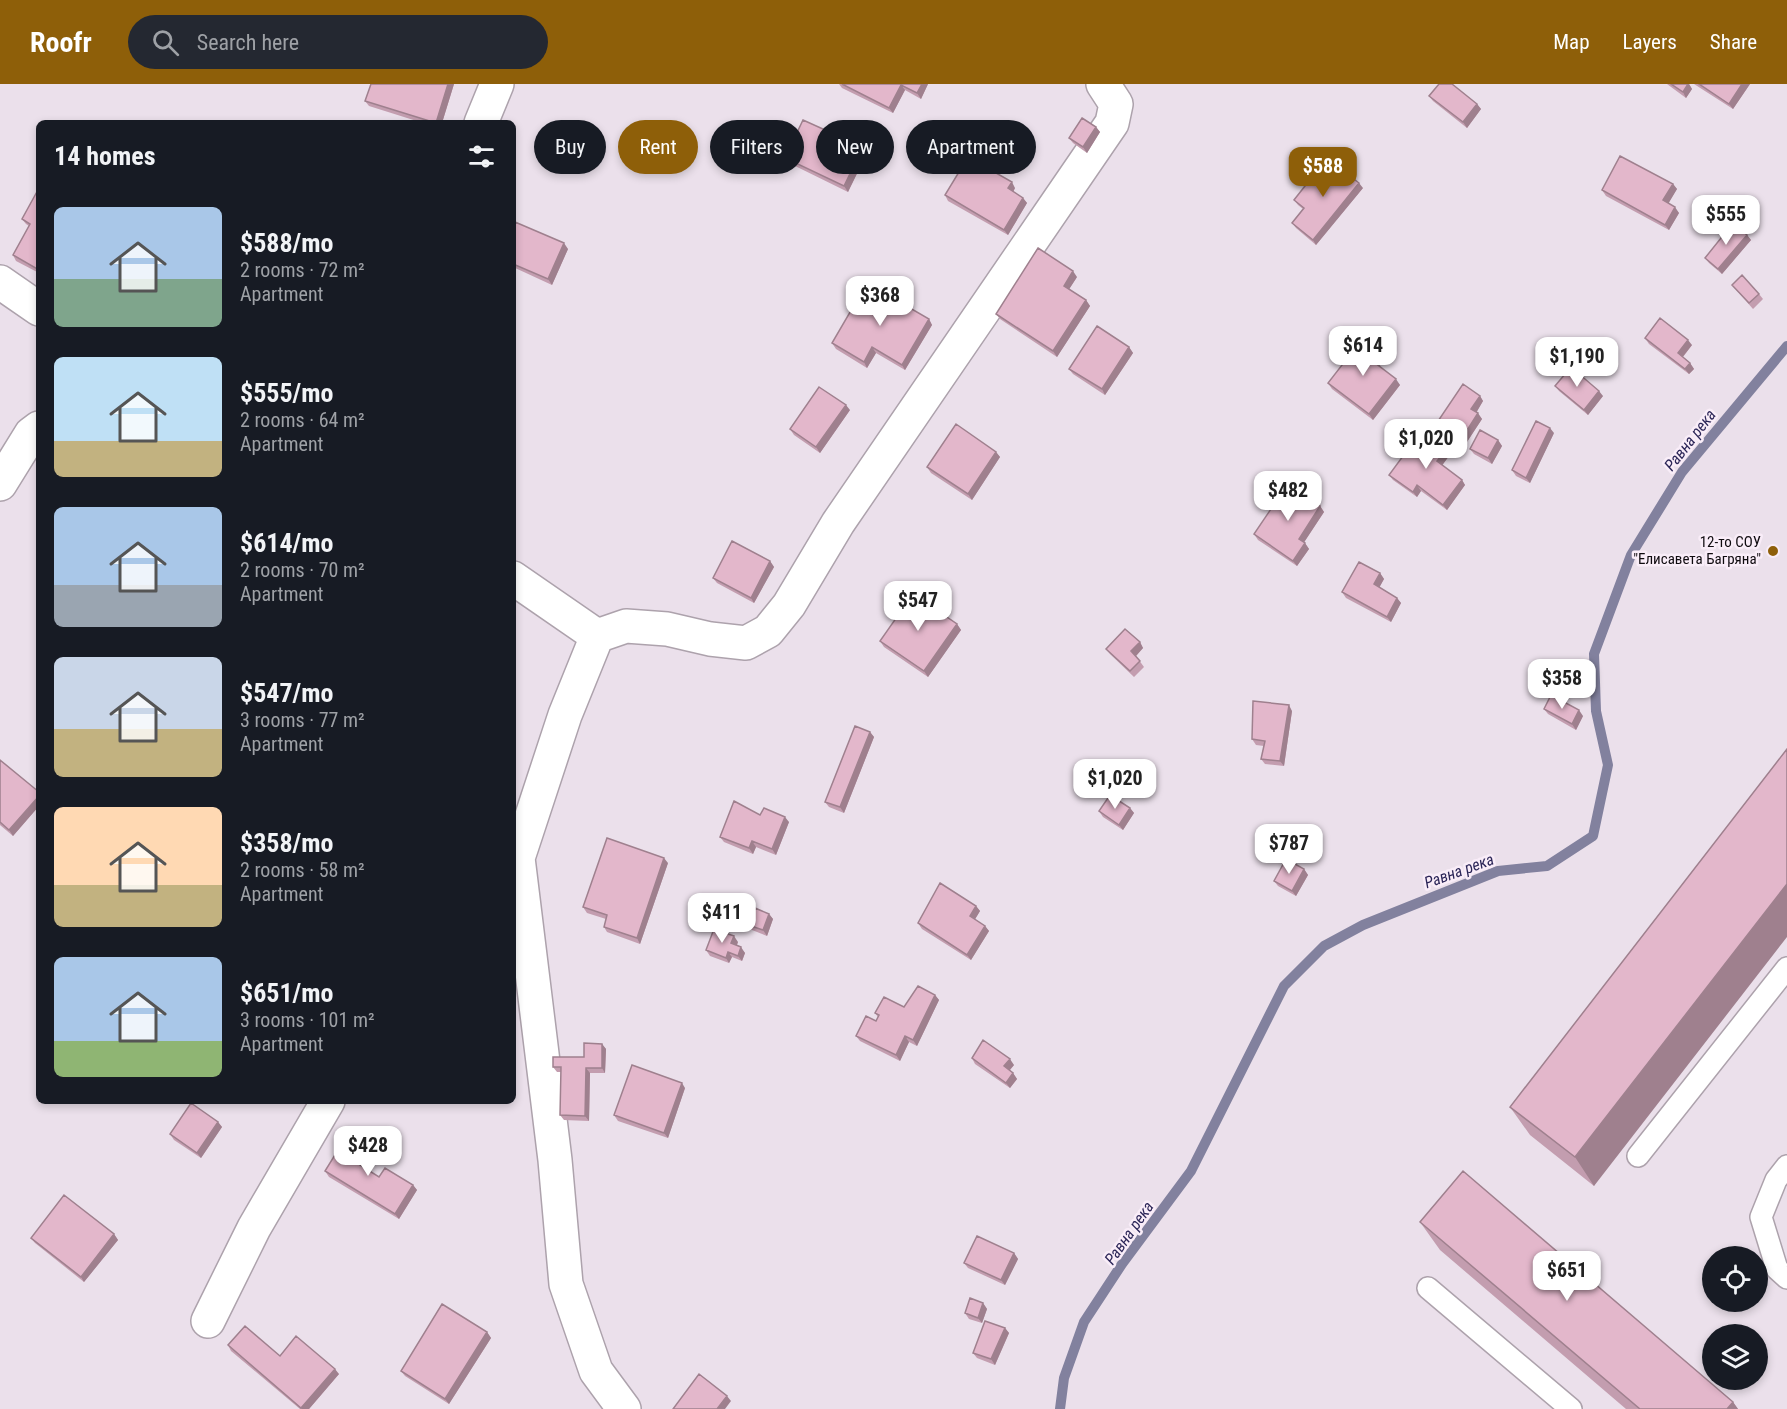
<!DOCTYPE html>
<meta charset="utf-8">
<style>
:root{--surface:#171b24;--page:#242831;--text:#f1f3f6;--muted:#9ea1a6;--accent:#8e5f09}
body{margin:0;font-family:"Roboto Condensed",sans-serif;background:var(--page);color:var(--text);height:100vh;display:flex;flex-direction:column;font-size:22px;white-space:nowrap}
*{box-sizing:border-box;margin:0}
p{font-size:20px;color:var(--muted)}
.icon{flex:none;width:33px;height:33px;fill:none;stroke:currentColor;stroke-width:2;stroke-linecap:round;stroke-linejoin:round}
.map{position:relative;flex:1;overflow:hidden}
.panel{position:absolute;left:36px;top:36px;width:480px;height:984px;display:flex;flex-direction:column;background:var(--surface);border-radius:9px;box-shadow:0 3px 9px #0003}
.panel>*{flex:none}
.top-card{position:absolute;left:534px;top:36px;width:570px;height:54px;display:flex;gap:12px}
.tools{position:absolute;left:1702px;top:1162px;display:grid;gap:12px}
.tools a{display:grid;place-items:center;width:66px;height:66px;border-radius:50%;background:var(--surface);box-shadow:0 3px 9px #0003;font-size:30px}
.price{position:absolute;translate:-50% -51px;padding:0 14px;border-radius:12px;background:#fff;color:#222;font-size:20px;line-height:39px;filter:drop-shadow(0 2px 3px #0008)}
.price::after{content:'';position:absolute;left:50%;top:36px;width:18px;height:14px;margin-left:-9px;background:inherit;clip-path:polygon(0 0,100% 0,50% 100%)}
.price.on{background:var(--accent);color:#fff}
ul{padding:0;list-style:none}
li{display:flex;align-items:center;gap:18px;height:150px;padding:0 18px}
li span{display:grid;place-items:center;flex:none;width:168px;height:120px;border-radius:9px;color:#555}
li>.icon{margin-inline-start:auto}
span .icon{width:72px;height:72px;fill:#fffc;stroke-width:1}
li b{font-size:26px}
h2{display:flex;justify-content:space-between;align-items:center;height:72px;padding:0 18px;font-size:26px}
.tag{padding:0 21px;border-radius:27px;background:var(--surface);box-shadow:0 3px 9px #0003;font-size:21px;line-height:54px}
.tag.on{background:var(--accent);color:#fff}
header{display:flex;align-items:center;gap:36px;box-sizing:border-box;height:84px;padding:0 30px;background:var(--accent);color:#fff}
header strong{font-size:28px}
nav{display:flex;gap:33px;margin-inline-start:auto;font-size:21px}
.search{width:420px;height:54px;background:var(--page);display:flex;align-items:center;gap:15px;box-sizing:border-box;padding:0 21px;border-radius:33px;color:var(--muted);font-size:22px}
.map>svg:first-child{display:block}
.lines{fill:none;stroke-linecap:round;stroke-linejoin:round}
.stream{stroke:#82819e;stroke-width:10}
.lane-casing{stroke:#ada2ac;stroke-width:24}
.street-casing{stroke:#ada2ac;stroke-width:36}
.lane{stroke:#fff;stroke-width:21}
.street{stroke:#fff;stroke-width:33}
.wall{fill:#c39daf}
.shaded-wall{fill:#9f808e}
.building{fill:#e3b7cb;stroke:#9f808e;stroke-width:1.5}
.poi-dot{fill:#8e5f09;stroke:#f9edf8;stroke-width:2}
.labels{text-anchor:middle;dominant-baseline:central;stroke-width:5;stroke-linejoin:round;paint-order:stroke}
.poi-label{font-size:15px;fill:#0f0b0f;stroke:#f9edf8;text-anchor:end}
.water-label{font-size:16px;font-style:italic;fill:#2b2557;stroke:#f9edf8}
</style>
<header>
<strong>Roofr</strong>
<div class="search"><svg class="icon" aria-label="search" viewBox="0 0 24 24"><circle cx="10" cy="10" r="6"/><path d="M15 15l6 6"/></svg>Search here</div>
<nav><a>Map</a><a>Layers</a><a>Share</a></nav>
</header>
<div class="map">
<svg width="1787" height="1325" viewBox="0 0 1787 1325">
<rect width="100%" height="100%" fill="#ebe0eb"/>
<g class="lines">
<!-- stream -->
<path class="stream" d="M1060,1325L1064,1294L1084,1238L1122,1180L1191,1087L1284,902L1324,862L1363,841L1498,787L1547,782L1593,752L1608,681L1596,627L1594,570L1631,471L1682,388L1787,262"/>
<!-- lane casing -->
<g class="lane-casing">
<path id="lane" d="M1638,1072L1787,884
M1787,1082L1776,1096L1761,1133L1777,1185L1787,1194
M1428,1204L1571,1325"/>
</g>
<!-- street casing -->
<g class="street-casing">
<path id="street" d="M481,39L497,0
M0,198L39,225
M0,400L31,350L39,344
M513,494L597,552
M513,761L518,774L555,1076L566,1200L596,1287L624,1325
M513,776L518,774L565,631L597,552L626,542L667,545L710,555L746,559L768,547L789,521L838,439L1112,39L1116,20L1103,0
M208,1237L254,1144L328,1017"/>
</g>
<!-- lane -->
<use href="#lane" class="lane"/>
<!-- street -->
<use href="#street" class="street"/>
</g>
<!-- wall -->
<path class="wall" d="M371,0H454L442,39H423L369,22L365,17Z
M839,0H928L921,15L905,6L893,29L842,4Z
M1667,0H1689L1692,5L1686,14Z
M1694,0H1750L1733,25Z
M1429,12L1477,20L1481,25L1467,44L1433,17Z
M1096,43L1100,48L1087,69L1073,59L1069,54Z
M863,63L867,69L848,108L789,79L785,74Z
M1673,100L1677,105L1668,119L1679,129L1669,146L1606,112L1602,106Z
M39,104V189L16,177L13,171L29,142L26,140L22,135Z
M1015,104L1013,108L1023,114L1027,119L1008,151L948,117L945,111Z
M1363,104L1316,161L1296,144L1292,139L1303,125L1298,121L1294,116Z
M513,143L568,165L552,201L513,183Z
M1747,151L1751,156L1722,190L1709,179L1705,174Z
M1077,193L1069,205L1086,216L1090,222L1057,273L1000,235L996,230Z
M1732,201L1759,210L1763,215L1753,225Z
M929,235L932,241L905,286L876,269L867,284L836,265L832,259Z
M1645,254L1692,261L1683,273L1690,279L1694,285L1689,290L1649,260Z
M1129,263L1133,269L1105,311L1073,290L1069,285Z
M1386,274L1379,282L1400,301L1373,336L1332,305L1328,299Z
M1555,302L1603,312L1588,331L1559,307Z
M1480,312L1483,317L1476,328L1482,335L1463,364L1438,349L1434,343Z
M850,326L820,369L794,351L790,345Z
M1554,349L1530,399L1516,392L1512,386Z
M1498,356L1502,362L1492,380L1474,370L1470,365Z
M1445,367L1449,372L1442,381L1462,396L1465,401L1447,426L1421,407L1417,413L1393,396L1389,391Z
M996,368L1000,373L972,416L931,389L927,383Z
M1320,422L1324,428L1304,458L1309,465L1297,482L1258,456L1254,450Z
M770,477L774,483L754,519L717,499L713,494Z
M1380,489L1384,495L1379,503L1397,514L1401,519L1391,538L1346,514L1342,508Z
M957,540L961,546L928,593L884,563L880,557Z
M1140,558L1143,564L1136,572L1144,583L1134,593L1110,570L1106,565Z
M1544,625L1583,632L1576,646L1548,630Z
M1292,627L1284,682L1265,680L1261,675L1264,662L1256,661L1252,655Z
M870,648L874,653L844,729L829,723L825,718Z
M1787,665L1594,1102L1530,1051L1510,1023Z
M0,676L39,708V722L13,752L0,741Z
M1130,724L1134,729L1123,746L1103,733L1099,727Z
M760,731L789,738L776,771L756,763L753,770L724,758L720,753Z
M668,779L640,860L607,848L604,843L606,835L587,829L583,823Z
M1304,785L1308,791L1296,812L1278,802L1274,797Z
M976,822L980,827L975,835L985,842L989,847L971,876L922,845L918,839Z
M769,830L773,835L767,852L752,846L748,841Z
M738,858L737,861L745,869L742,877L732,873L729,879L710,872L706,866Z
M935,911L939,916L917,962L909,958L900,977L860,957L856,952L876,937L878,933L875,929L904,923Z
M602,960L606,965L605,989H590L589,1037L564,1036L560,1031L561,988H557L553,983L584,973Z
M972,974L1014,981L1010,986L1013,989L1017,995L1010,1004L975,980Z
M685,1004L668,1054L618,1037L614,1031Z
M218,1038L222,1043L201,1074L174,1056L170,1050Z
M369,1067L373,1072L365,1085L379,1093L413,1101L417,1106L399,1135L329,1093L325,1087Z
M1420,1138L1733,1318L1738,1325H1626L1440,1166Z
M114,1150L118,1156L84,1198L35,1159L31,1154Z
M1014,1169L1018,1175L1005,1201L968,1184L964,1179Z
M983,1219L987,1225L982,1239L969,1235L965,1229Z
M1005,1244L1009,1249L995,1281L977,1274L973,1269Z
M487,1248L491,1254L449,1320L405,1292L401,1287Z
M228,1261L280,1272L339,1290L309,1325H300L231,1267Z"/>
<!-- shaded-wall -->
<path class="shaded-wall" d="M448,0H454L442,39H436Z
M922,0H928L921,15L917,9Z
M1688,0H1689L1692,5L1686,14L1683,8Z
M1742,0H1750L1733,25L1729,20Z
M901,1L905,6L893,29L889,24Z
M1477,20L1481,25L1467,44L1463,38Z
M1096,43L1100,48L1087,69L1083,63Z
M863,63L867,69L848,108L844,102Z
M1012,98L1015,104L1012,110L1008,104Z
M1359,99L1363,104L1316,161L1313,156Z
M1673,100L1677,105L1667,122L1663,116Z
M1023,114L1027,119L1008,151L1004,146Z
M1675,123L1679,129L1669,146L1665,141Z
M1747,151L1751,156L1722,190L1718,185Z
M564,159L568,165L552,201L548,195Z
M1073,187L1077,193L1068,207L1064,202Z
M1086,216L1090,222L1057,273L1053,267Z
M929,235L932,241L905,286L902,281Z
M1688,256L1692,261L1681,275L1678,269Z
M872,263L876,269L867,284L864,278Z
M1129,263L1133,269L1105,311L1102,305Z
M1382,268L1386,274L1378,284L1374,278Z
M1690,279L1694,285L1689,290L1685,285Z
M1396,295L1400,301L1373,336L1369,330Z
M1599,307L1603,312L1588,331L1584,326Z
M1480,312L1483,317L1475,331L1471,325Z
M846,321L850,326L820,369L816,363Z
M1478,329L1482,335L1463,364L1459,359Z
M1550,344L1554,349L1530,399L1526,394Z
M1498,356L1502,362L1492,380L1488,374Z
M1445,367L1449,372L1441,383L1437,377Z
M996,368L1000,373L972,416L968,410Z
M1462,396L1465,401L1447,426L1443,421Z
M1417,401L1421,407L1417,413L1413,408Z
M1320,422L1324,428L1303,460L1299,455Z
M1305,459L1309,465L1297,482L1293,477Z
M770,477L774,483L754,519L751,514Z
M1380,489L1384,495L1378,506L1374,500Z
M1397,514L1401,519L1391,538L1387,533Z
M957,540L961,546L928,593L924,587Z
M1140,558L1143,564L1135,573L1131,567Z
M1289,621L1292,627L1284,682L1280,677Z
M1579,626L1583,632L1576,646L1572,640Z
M870,648L874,653L844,729L840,723Z
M39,712V722L13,752L9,746Z
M1130,724L1134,729L1123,746L1119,741Z
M785,733L789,738L776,771L772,765Z
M752,757L756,763L753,770L749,764Z
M664,774L668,779L640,860L637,854Z
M1304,785L1308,791L1296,812L1292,807Z
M1787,800V853L1594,1102L1575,1073Z
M976,822L980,827L974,837L970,832Z
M769,830L773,835L767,852L763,846Z
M985,842L989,847L971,876L967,871Z
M734,852L738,858L735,865L731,859Z
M741,863L745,869L742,877L738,872Z
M728,868L732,873L729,879L726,874Z
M935,911L939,916L917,962L913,956Z
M905,952L909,958L900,977L896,971Z
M602,960L606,965L605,989L602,984Z
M1010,975L1014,981L1008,988L1004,982Z
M586,984L590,989L589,1037L585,1032Z
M1013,989L1017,995L1010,1004L1006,999Z
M682,999L685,1004L668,1054L664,1049Z
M218,1038L222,1043L201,1074L197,1069Z
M369,1067L373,1072L364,1087L360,1081Z
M413,1101L417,1106L399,1135L395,1130Z
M114,1150L118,1156L84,1198L81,1193Z
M1014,1169L1018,1175L1005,1201L1001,1196Z
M983,1219L987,1225L982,1239L978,1234Z
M1005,1244L1009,1249L995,1281L991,1275Z
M487,1248L491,1254L449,1320L445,1315Z
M335,1285L339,1290L309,1325H302L301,1324Z
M727,1312L731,1317L725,1325H717Z
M1733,1318L1738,1325H1727Z"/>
<!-- building -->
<path class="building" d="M371,0H448L436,39L365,17Z
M842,0H922L917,9L901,1L889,24Z
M1439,0H1452L1477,20L1463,38L1429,12Z
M1671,0H1688L1683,8Z
M1699,0H1742L1729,20Z
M1082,34L1096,43L1083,63L1069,54Z
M803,36L863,63L844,102L785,74Z
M1620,72L1673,100L1663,116L1675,123L1665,141L1602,106Z
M968,73L1012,98L1008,104L1023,114L1004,146L945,111Z
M1327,74L1359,99L1313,156L1292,139L1304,124L1294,116Z
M39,104V186L13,171L30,140L22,135Z
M515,138L564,159L548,195L513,180V143Z
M1733,139L1747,151L1718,185L1705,174Z
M1038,164L1073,187L1064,202L1086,216L1053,267L996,230Z
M1742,191L1759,210L1749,219L1732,201Z
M867,199L929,235L902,281L872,263L864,278L832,259Z
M1660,234L1688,256L1678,269L1690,279L1685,285L1645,254Z
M1097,242L1129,263L1102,305L1069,285Z
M1363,254L1382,268L1374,278L1396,295L1369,330L1328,299Z
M1571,283L1599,307L1584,326L1555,302Z
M1463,300L1480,312L1471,325L1478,329L1459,359L1434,343Z
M819,303L846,321L816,363L790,345Z
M1536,337L1550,344L1526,394L1512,386Z
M956,340L996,368L968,410L927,383Z
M1480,346L1498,356L1488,374L1470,365Z
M1420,349L1445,367L1437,377L1462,396L1443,421L1417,401L1413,408L1389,391Z
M1288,400L1320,422L1299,455L1305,459L1293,477L1254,450Z
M732,457L770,477L751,514L713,494Z
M1359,478L1380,489L1374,500L1397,514L1387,533L1342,508Z
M913,510L957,540L924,587L880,557Z
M1125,545L1140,558L1131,567L1140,577L1130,587L1106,565Z
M1551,611L1579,626L1572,640L1544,625Z
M1253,617L1289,621L1280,677L1261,675L1265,657L1252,655Z
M855,642L870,648L840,723L825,718Z
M1787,665V800L1575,1073L1510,1023Z
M0,676L39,708V712L9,746L0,738Z
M1110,711L1130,724L1119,741L1099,727Z
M734,717L760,731L764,724L785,733L772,765L752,757L749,764L720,753Z
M607,754L664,774L637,854L604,843L607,831L583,823Z
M1286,775L1304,785L1292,807L1274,797Z
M940,799L976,822L970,832L985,842L967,871L918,839Z
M755,824L769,830L763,846L748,841Z
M714,845L734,852L731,859L741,863L738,872L728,868L726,874L706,866Z
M918,902L935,911L913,956L905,952L896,971L856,952L866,932L876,937L879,931L875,929L884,913L904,923Z
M983,956L1010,975L1004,982L1013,989L1006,999L972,974Z
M584,959L602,960V984H586L585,1032L560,1031L561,983H553V973H584Z
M632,981L682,999L664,1049L614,1031Z
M191,1019L218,1038L197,1069L170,1050Z
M346,1053L369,1067L360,1081L379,1093L385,1084L413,1101L395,1130L325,1087Z
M1463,1087L1733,1318L1727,1325H1640L1420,1138Z
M64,1111L114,1150L81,1193L31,1154Z
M977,1152L1014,1169L1001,1196L964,1179Z
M970,1214L983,1219L978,1234L965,1229Z
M442,1220L487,1248L445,1315L401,1287Z
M985,1237L1005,1244L991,1275L973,1269Z
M245,1242L280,1272L296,1252L335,1285L301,1324L228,1261Z
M699,1290L727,1312L717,1325H673Z"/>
<!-- markers -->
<circle class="poi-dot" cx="1773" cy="467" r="6"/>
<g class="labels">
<!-- poi labels -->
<g class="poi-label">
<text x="1761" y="458">12-то СОУ<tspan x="1761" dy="17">"Елисавета Багряна"</tspan></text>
</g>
<!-- water labels -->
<g class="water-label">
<text transform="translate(1690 356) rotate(-52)">Равна река</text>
<text transform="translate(1459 787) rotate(-20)">Равна река</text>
<text transform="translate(1129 1149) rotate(-55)">Равна река</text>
</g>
</g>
</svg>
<div class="tools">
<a><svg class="icon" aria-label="locate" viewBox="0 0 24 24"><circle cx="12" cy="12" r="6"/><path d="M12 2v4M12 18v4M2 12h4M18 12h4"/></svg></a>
<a><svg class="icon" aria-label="layers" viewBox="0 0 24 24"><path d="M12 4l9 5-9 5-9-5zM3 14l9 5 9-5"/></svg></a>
</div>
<b class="price on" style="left:1323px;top:114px">$588</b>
<b class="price" style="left:1726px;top:162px">$555</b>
<b class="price" style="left:880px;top:243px">$368</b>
<b class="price" style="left:1363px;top:293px">$614</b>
<b class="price" style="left:1577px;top:304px">$1,190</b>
<b class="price" style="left:1426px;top:386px">$1,020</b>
<b class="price" style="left:1288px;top:438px">$482</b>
<b class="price" style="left:918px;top:548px">$547</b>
<b class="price" style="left:1562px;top:626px">$358</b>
<b class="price" style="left:1115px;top:726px">$1,020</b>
<b class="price" style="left:1289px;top:791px">$787</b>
<b class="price" style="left:722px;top:860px">$411</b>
<b class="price" style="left:368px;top:1093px">$428</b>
<b class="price" style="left:1567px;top:1218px">$651</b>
<div class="top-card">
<a class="tag">Buy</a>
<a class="tag on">Rent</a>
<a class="tag">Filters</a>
<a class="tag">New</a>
<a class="tag">Apartment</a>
</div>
<section class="panel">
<h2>14 homes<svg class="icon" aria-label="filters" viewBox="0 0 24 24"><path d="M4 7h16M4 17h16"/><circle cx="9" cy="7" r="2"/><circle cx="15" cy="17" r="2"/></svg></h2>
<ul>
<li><span style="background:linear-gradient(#a9c7e8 60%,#7fa58c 0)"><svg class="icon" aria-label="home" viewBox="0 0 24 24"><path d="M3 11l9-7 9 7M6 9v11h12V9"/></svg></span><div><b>$588/mo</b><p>2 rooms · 72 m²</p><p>Apartment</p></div></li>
<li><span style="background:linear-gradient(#bfe0f5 70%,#c2b280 0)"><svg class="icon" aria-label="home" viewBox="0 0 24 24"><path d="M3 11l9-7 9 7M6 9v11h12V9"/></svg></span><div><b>$555/mo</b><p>2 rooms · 64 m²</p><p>Apartment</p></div></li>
<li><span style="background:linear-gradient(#a9c7e8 65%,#9aa5b1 0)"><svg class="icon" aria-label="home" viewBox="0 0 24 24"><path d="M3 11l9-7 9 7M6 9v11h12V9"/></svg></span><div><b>$614/mo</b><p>2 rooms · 70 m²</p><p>Apartment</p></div></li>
<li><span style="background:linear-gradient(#c9d6e8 60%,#c2b280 0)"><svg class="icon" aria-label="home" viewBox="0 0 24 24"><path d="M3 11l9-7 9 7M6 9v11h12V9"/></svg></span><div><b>$547/mo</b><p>3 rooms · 77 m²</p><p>Apartment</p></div></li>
<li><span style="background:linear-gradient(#ffd9b3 65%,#c2b280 0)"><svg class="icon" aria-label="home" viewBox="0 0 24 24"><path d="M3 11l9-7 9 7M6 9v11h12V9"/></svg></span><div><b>$358/mo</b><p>2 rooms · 58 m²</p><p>Apartment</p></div></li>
<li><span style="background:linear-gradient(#a9c7e8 70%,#8fb573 0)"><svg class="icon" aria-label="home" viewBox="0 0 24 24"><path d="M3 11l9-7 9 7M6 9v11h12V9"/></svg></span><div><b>$651/mo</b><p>3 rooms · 101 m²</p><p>Apartment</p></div></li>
</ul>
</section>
</div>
